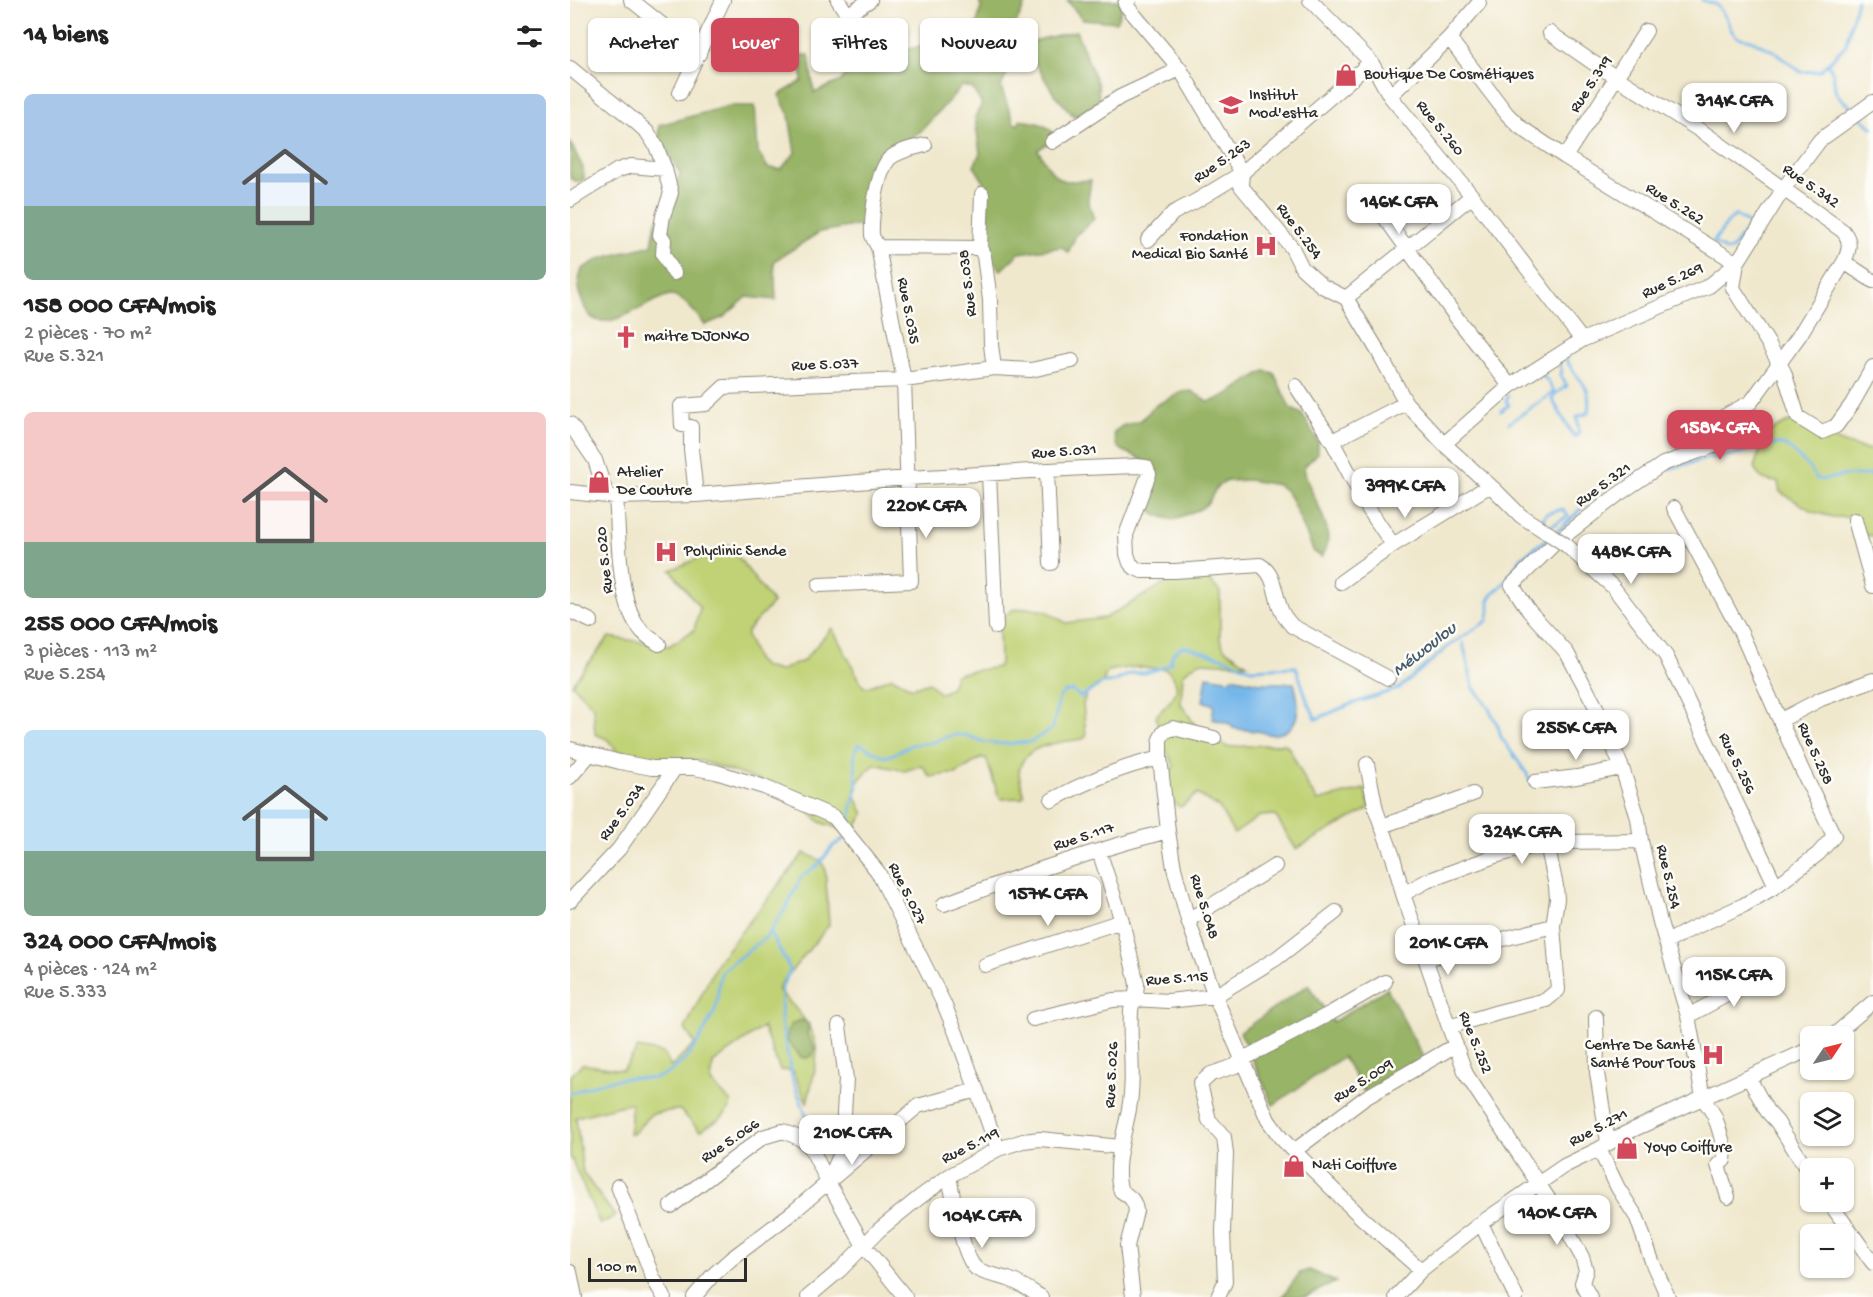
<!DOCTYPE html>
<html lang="fr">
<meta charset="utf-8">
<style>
:root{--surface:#fff;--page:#f6f6f6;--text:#222;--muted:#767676;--accent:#d1495b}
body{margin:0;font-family:"Gochi Hand",sans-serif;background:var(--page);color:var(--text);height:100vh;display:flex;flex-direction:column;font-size:22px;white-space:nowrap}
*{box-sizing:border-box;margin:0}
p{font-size:20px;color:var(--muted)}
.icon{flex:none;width:33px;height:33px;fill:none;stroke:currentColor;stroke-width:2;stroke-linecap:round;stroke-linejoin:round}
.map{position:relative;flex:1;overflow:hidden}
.sheet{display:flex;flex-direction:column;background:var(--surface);width:570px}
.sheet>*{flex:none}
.guide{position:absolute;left:18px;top:18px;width:570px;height:54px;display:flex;gap:12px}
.needle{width:39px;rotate:55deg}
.fabs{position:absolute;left:1230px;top:1026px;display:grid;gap:12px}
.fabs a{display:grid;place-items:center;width:54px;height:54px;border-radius:9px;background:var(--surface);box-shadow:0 2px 4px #0004;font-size:30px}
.scale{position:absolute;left:18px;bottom:15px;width:159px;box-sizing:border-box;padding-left:6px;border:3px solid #2b2b2b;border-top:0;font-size:16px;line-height:21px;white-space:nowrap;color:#2b2b2b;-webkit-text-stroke:4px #fdfcf7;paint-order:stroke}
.price{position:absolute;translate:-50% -51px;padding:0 14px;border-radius:12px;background:#fff;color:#222;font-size:20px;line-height:39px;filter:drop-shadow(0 2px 3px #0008)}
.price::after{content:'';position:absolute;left:50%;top:36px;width:18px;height:14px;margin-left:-9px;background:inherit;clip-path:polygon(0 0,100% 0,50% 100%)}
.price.current{background:var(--accent);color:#fff}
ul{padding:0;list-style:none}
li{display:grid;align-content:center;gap:12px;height:318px;padding:0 24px}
li span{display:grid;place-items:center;height:186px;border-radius:9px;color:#555}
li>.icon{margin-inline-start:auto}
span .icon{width:108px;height:108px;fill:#fffc;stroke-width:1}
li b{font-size:26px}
h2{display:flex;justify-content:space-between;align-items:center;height:72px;padding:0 24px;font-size:26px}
.pill{padding:0 21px;border-radius:9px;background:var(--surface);box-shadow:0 2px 4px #0004;font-size:21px;line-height:54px}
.pill.current{background:var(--accent);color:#fff}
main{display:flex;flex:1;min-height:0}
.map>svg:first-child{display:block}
.green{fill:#c0d275;stroke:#767e50;stroke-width:1.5}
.forest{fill:#98b466;stroke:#627048;stroke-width:1.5}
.water{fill:#76b7ea;stroke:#50718a;stroke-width:1.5}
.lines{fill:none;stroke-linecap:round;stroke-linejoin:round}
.stream{stroke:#76b7ea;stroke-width:3}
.minor-casing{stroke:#8e8a7c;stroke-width:16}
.minor{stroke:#fff;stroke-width:14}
.minor-bridge-casing{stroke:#8e8a7c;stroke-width:16;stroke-linecap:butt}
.minor-bridge{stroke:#fff;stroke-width:14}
.labels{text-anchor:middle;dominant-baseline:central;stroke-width:5;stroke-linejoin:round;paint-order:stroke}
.poi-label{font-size:16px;fill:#2b2b2b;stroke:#fdfcf7;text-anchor:start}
.street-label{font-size:16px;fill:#2b2b2b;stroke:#fdfcf7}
.water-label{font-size:18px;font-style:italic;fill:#455c6e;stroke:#fdfcf7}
</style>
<main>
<section class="sheet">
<h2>14 biens<svg class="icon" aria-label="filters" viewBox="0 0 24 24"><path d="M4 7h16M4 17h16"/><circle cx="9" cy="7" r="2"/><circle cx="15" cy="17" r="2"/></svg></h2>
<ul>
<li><span style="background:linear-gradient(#a9c7e8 60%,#7fa58c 0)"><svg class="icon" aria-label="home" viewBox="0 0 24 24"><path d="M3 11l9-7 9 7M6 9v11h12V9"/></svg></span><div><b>158 000 CFA/mois</b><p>2 pièces · 70 m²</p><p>Rue 5.321</p></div></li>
<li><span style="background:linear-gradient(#f6c9c9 70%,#7fa58c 0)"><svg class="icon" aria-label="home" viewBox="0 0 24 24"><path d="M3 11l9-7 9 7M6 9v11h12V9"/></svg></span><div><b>255 000 CFA/mois</b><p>3 pièces · 113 m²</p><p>Rue 5.254</p></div></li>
<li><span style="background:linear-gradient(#bfe0f5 65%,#7fa58c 0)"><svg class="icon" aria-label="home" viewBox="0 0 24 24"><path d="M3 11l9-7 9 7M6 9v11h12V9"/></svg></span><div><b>324 000 CFA/mois</b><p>4 pièces · 124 m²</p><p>Rue 5.333</p></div></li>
</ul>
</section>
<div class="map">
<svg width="1303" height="1297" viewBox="0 0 1303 1297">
<rect width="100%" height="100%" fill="#fdfcf7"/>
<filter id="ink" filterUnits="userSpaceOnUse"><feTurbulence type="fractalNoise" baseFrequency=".0167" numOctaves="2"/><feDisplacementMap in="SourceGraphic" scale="12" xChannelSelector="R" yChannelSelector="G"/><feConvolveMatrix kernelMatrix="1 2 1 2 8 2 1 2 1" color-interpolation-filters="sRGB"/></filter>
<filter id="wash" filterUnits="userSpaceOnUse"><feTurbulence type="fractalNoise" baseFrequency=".008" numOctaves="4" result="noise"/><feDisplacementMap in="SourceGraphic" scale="24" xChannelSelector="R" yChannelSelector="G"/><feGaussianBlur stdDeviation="1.35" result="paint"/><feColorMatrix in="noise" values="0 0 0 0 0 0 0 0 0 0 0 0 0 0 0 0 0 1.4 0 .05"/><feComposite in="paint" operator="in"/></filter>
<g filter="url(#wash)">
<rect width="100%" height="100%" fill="#f0e8cd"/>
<!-- green -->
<path class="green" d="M1223,419C1248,431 1275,447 1303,450V536L1296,535L1282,519L1278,517H1263L1244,512L1210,492L1208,482C1195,481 1189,479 1184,467L1196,434Z
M159,545L203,603L177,631V636L187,661L195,667L209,671L233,661L262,628L293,686L298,687L322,677L342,688L359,682L369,693C378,692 384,685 384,676C392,670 416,670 428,667L430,663L429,627L435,616L442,610L457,608L476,611L496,623L535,618L592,585L630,575L636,577L650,592V639L654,648L677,664L629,662L613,674L611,704L625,725L657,747L715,744L719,748L739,788L748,801L795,789L800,808L726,849L705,815L690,816L664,834L649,807L627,794L611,807C601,804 595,793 596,783C596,778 602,770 604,765L590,739L586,716C601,700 618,689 596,669L566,667L542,670L537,672L532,683L516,695L513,704L516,736L513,739C491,742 453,743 449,772C449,779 453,789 454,796L451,798L431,799L428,795L416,758H411L386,774H378L360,777L352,765L335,771L304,764C284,785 279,787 294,814L282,833L250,822L215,789L131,761L51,756L37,739L25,734L23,707L2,684L39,637L99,646L124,630L130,608L101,570Z
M234,853L250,860L255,868L259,925L215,979L209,986V991C224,1007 242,1023 246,1046C249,1062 240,1087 237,1103L223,1071L210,1070L193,1027L143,1063L141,1082L161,1102C159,1117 142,1123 130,1131L110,1110H105L81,1114L63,1134H59L61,1122V1103L6,1117L13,1173L45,1216L30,1224L0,1156V1077L12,1064L53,1070L68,1048L93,1053L101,1067L125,1044L115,1029L148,961Z"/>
<!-- forest -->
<path class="forest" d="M409,0H457L446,24L450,44L506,31L528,85L529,99L520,109L508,117L503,115L484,94L461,56L443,60L431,87L444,123L448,125L450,120C464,122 477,123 485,135L484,139L468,150C487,180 484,184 521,180L518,200L524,219L506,235L498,253L492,247L449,253L431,270L429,269L416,251L417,187L404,166L410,153L405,117L412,104L402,88L392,86L351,131L298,166L303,167L294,224L250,232L204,261L206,300L177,297L154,317L135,325C128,316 112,295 101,295C80,297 30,343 15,308C7,289 6,289 12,269L29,259L82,245L86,221L101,203L110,173L89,140V125L159,106H185L188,152L198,168L211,169L225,153L219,115L209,95L232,81L231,55H239L244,93L271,81L279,68L295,60L300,35L312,37L320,54L371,41L377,36L374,28L385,25L398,32L406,27L411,8Z
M497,0H549L552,8L546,22L512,19Z
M0,142L13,168L14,179L10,183L0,178Z
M695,371L704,373L720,408L732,414L737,422L748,442V453L734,467C737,496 771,529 752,557L744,552L721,499L716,491L708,485L678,480L658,481L648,485L638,503L630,509L603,520L584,514L580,506L585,486L583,467C577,463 571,459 565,456C550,449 545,451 544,432L552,426L570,421L586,405L612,392L622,391L638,402C660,397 675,380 695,371Z
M738,985L763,1022L817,988L853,1057L794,1092L773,1057L703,1105L670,1032Z
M231,1020L239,1024L237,1034L245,1049L242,1056L236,1058L231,1057L217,1041V1031L222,1024Z
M739,1270L766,1282L735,1297H712L730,1273Z"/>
<!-- water -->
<path class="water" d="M637,676L661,680L662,677L690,683H724C730,703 732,730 706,734C699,736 693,732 687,731C679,730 671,730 663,728L660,724L642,719L644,705L633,701Z"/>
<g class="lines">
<!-- stream -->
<path class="stream" d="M1132,0L1147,5L1157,19
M1157,20L1161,30L1167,37L1181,40L1205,52L1231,72L1250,71L1276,45L1287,0
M1257,64C1267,73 1262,82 1266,92C1269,99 1279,104 1283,110
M1290,117L1303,128
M1166,215L1180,225L1161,250L1157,251L1143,242L1160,220Z
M995,357C1006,382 1023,381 1018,413L1007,417L1009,433L1004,437L982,399L985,394L997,386L990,374L992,372L988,360Z
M931,411L939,405L936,401L938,396
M939,423L984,392L977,380L969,373
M1099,469L1139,458L1163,455L1186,447L1209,444L1218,447L1237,465L1246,478L1251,480L1277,475H1303
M993,509L998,516L978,528L974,526L972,520L976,514Z
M986,532C1005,519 1030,483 1049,478C1053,476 1059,477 1064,477
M893,643L903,687L918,707L928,726L931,737L957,774L961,783
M279,830L282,805L287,788L284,756L287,746L289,744L315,757L324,754L343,744L360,743L382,735H395L414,742L429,744L461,742L483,728L489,698L494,692L503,691L511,697L532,683C547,684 551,676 564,673C568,673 571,673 574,673C580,672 598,666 601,663C600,654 606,650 614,646L660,660L680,669L726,667L737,700L746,719L781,704L828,689L880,645L917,621L919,612V600L923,594L936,581L951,558L978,538
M200,932L218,965L220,971L212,986L211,1021L222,1077L237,1118L258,1134L265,1144
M0,1094C18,1086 38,1080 57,1078C67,1077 76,1080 85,1078C116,1070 131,1038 144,1012C150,999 146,984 152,971L197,936L217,906L231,877L248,865L263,846L275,838"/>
</g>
</g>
<g filter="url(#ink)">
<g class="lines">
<!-- minor casing -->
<g class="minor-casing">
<path id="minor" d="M61,0L129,54
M268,0L297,45
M559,0L555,4L610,69L672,173L671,186L722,248L732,268L752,286L776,298L808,351L836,403L874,444L925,490L951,516L981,535
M740,0L801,62L820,96L902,196L1012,340
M277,15L300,0
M980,33L1022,62L1134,133L1273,231C1282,242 1279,251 1274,262L1303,281
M879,38L909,3
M0,68L61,118L77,132L86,146L95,169L101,193L93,216L90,235L94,240L93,254L104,273
M110,93L153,0
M820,96L879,38L937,114L950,127L995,157L1167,263L1163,288L1198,343L1214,372L1228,417L1252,432L1266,426L1282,404L1303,367
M482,142L550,97L610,69
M995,157L1076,31
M412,194L410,248L414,256L420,300L421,345L424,368
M798,194L889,321L940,386
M0,200L48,170L61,166L95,169
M578,240L603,213L626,201L672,173L801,62
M308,247C306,243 303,239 302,235C301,217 307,171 320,158C330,150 343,148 355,145
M776,298L902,196
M726,386L762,441
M0,424L25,460L37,496
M874,444L940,386L1012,340L1139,286L1167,263L1214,188L1250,140L1303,102
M477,471L481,563
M419,474L426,627
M0,492L46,497L126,495L338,478L515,468L566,466L576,467L579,474L556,535L557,554L560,563L565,568L572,571H605L690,565C707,575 704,598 713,614C715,618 719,622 722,626L818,678
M126,495L121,449V427L112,425L111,406L136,404L154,387L334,380L424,368L461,370L502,361
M46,497C49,531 47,598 68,626C73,634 81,639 89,644
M1285,520L1303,586
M823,545L798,508L762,441L836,403
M996,545L1043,587L1096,656L1206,886
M771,582L823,545L919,486
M249,585L341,581L334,380L308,247L410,248
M0,611L21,621
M1211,720L1251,699L1303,680
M0,749L50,762L82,768H124L146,772L194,787L264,817L308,872L374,1004L386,1033L428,1149
M590,758V739L594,732L603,728L644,738
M797,764L806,810L823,857L833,894L879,1027L896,1074L989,1215L1012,1257L1016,1270L1012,1283L1020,1297
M0,777L20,754
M965,782L1007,777L1052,768
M482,800C517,781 551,767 590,758L598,831L604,868L618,920L645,996L698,1120L711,1138L792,1218L851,1270
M812,826L903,794
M529,851L552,921L567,984C567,995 562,1001 561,1011C559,1044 565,1076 559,1109C555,1133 542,1167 551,1191C560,1197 565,1200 566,1211L557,1246L563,1297
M833,894L857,881L925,856L962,846L994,842L1071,841
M0,901L49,849L105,768
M374,904C447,876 522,851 598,831
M618,920L705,866
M1097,942L1121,929L1174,905L1206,886L1248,854L1264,836L1232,770L1172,635L1104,508
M856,959L983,926L987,899L986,886L977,844
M415,965L552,921
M1118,1016L1195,974
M1026,1017L1027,1073L1038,1142
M463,1019L543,1000L564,999L598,1001L645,996L707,958L766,912
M269,1026L276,1079L274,1113L276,1142L258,1182L294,1246L335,1297
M879,1027L928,1012L976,1000L988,990L983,926
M1263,1036L1303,1002
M1179,1078L1197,1111L1207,1122L1240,1174
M1029,1149L1048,1188L1067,1218L1083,1264L1098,1297
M724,1151L795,1098L886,1045
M379,1176C383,1195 392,1259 407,1269C415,1274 428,1276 438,1279C450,1283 460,1290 471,1297
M48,1186L83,1278L94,1297
M1158,1197L1148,1165L1154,1160L1155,1150L1148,1126L1144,1115L1133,1098L1118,1016L1090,922L1071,841L1068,818L1052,768L1027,709L997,653L959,611L942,585L983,545L1046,496L1093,464L1152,443L1155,416L1181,402L1229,336L1274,262
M1259,1202L1303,1263
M101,1206L193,1137L213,1131L229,1138L240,1146L258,1182
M911,1223L946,1297
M0,1272L5,1297
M124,1297L142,1276L161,1259L223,1212L348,1106L407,1090
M238,1297L270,1270L309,1230L350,1197L379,1176L428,1149L453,1141L470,1139L551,1147
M648,1297L655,1282L653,1232L656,1154L654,1137L639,1120L630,1084L641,1074L665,1066L671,1060L761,1013L815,982
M826,1297L851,1270L911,1223L994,1166L1029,1149L1056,1133L1240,1049"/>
</g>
<!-- minor -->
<use href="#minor" class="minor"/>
<!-- minor-bridge casing -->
<g class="minor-bridge-casing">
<path id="minor-bridge" d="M981,535L996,545"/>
</g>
<!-- minor-bridge -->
<use href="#minor-bridge" class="minor-bridge"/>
</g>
</g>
<!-- icons -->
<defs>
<g id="shop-bare" transform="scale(1.8)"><path d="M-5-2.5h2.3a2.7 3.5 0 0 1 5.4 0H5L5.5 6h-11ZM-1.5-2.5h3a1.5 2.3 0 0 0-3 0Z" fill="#d1495b" stroke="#fdfcf7" stroke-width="2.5" paint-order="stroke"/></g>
<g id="university-bare" transform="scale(1.8)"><path d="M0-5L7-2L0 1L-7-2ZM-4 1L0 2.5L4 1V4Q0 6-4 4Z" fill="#d1495b" stroke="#fdfcf7" stroke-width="2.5" paint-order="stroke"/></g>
<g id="hospital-bare" transform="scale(1.8)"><path d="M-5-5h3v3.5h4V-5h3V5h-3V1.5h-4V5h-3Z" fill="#d1495b" stroke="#fdfcf7" stroke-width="2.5" paint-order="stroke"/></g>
<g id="church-bare" transform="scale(1.8)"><path d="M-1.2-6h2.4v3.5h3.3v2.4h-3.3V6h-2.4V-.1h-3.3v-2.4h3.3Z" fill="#d1495b" stroke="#fdfcf7" stroke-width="2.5" paint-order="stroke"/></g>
</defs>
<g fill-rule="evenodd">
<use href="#shop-bare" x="776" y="75"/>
<use href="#university-bare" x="661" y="105"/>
<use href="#hospital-bare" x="696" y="246"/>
<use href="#church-bare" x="56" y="337"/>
<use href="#shop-bare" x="29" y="482"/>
<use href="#hospital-bare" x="96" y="552"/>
<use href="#hospital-bare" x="1143" y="1055"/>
<use href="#shop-bare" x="1057" y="1148"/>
<use href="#shop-bare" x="724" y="1166"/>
</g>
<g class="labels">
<!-- poi labels -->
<g class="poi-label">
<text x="794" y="75">Boutique De Cosmétiques</text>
<text x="679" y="96">Institut<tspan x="679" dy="18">Mod'estta</tspan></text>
<text x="678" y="237" text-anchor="end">Fondation<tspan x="678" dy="18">Medical Bio Santé</tspan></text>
<text x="74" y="337">maitre DJONKO</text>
<text x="47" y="473">Atelier<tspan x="47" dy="18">De Couture</tspan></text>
<text x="114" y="552">Polyclinic Sende</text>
<text x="1125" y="1046" text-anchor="end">Centre De Santé<tspan x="1125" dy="18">Santé Pour Tous</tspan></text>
<text x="1075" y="1148">Yoyo Coiffure</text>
<text x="742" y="1166">Nati Coiffure</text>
</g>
<!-- street labels -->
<g class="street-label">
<text transform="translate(1022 85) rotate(-57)">Rue 5.319</text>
<text transform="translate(869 129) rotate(51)">Rue 5.260</text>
<text transform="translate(653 162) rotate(-35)">Rue 5.263</text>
<text transform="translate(1240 187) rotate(35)">Rue 5.342</text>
<text transform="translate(1104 205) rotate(32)">Rue 5.262</text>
<text transform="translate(728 232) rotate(53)">Rue 5.254</text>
<text transform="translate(1103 282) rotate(-25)">Rue 5.269</text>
<text transform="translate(399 283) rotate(-97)">Rue 5.038</text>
<text transform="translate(337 311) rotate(79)">Rue 5.035</text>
<text transform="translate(255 366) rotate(-2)">Rue 5.037</text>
<text transform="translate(494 453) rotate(-4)">Rue 5.031</text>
<text transform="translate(1034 486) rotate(-36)">Rue 5.321</text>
<text transform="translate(36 560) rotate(-96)">Rue 5.020</text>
<text transform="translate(1244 754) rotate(66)">Rue 5.258</text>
<text transform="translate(1166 764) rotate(64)">Rue 5.256</text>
<text transform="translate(53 813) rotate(-54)">Rue 5.034</text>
<text transform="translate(514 838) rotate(-18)">Rue 5.117</text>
<text transform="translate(1097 877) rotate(77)">Rue 5.254</text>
<text transform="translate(336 894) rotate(63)">Rue 5.027</text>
<text transform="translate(633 907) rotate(73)">Rue 5.048</text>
<text transform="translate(607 980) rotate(-4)">Rue 5.115</text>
<text transform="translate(904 1043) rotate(68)">Rue 5.252</text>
<text transform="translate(543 1075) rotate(-87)">Rue 5.026</text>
<text transform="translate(794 1082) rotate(-33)">Rue 5.009</text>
<text transform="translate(1029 1129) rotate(-28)">Rue 5.271</text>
<text transform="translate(161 1142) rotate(-34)">Rue 5.066</text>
<text transform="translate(401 1147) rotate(-27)">Rue 5.119</text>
</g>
<!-- water labels -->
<g class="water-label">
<text transform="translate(855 650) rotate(-38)">Méwoulou</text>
</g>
</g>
</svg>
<div class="fabs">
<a><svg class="needle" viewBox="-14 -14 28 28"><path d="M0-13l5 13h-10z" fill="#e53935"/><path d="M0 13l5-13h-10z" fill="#767676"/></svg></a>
<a><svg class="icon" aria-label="layers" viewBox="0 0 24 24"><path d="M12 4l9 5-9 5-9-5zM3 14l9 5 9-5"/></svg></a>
<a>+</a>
<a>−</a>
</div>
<div class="scale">100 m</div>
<b class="price" style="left:1164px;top:134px">314K CFA</b>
<b class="price" style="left:829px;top:235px">146K CFA</b>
<b class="price current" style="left:1150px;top:461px">158K CFA</b>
<b class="price" style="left:835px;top:519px">399K CFA</b>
<b class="price" style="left:356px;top:539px">220K CFA</b>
<b class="price" style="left:1061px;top:585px">448K CFA</b>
<b class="price" style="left:1006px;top:761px">255K CFA</b>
<b class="price" style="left:952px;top:865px">324K CFA</b>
<b class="price" style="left:478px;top:927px">157K CFA</b>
<b class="price" style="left:878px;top:976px">201K CFA</b>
<b class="price" style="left:1164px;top:1008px">115K CFA</b>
<b class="price" style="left:282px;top:1166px">210K CFA</b>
<b class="price" style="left:987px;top:1246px">140K CFA</b>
<b class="price" style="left:412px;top:1249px">104K CFA</b>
<div class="guide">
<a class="pill">Acheter</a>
<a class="pill current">Louer</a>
<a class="pill">Filtres</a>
<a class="pill">Nouveau</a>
</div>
</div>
</main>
